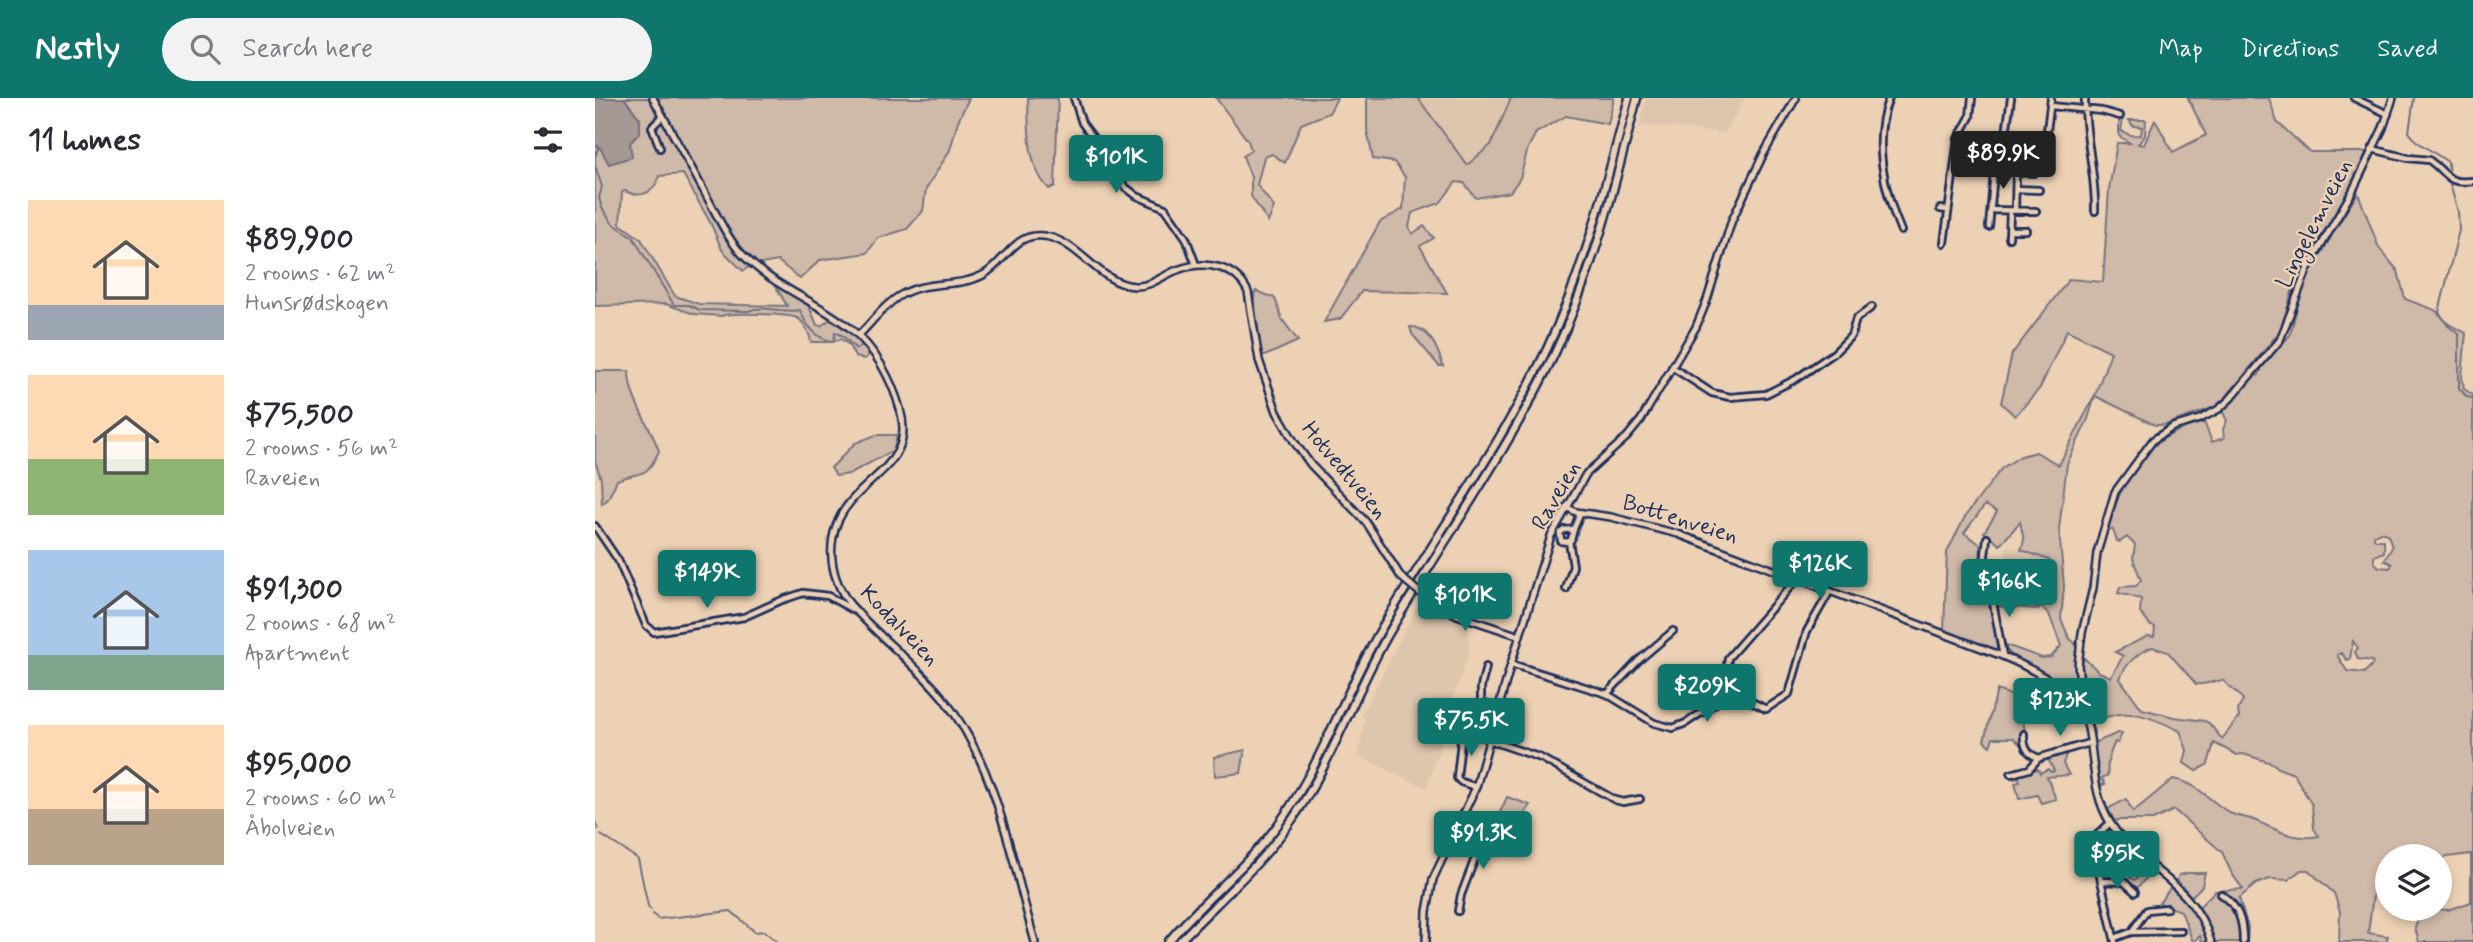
<!DOCTYPE html>
<meta charset="utf-8">
<style>
:root{--surface:#fff;--page:#f2f2f3;--text:#2b2b33;--muted:#7c7c81;--accent:#0f766e}
body{margin:0;font-family:Mynerve,sans-serif;background:var(--page);color:var(--text);height:100vh;display:flex;flex-direction:column;font-size:26px;white-space:nowrap}
*{box-sizing:border-box;margin:0}
p{font-size:23px;color:var(--muted)}
.icon{flex:none;width:38px;height:38px;fill:none;stroke:currentColor;stroke-width:2;stroke-linecap:round;stroke-linejoin:round}
.map{position:relative;flex:1;overflow:hidden}
.sheet{display:flex;flex-direction:column;background:var(--surface);width:595px}
.sheet>*{flex:none}
.tools{position:absolute;left:1780px;top:746px;display:grid;gap:14px}
.tools a{display:grid;place-items:center;width:77px;height:77px;border-radius:50%;background:var(--surface);box-shadow:0 4px 10px #0003;font-size:35px}
.price{position:absolute;translate:-50% -60px;padding:0 16px;border-radius:7px;background:var(--accent);color:#fff;font-size:23px;line-height:46px;filter:drop-shadow(0 2px 4px #0008)}
.price::after{content:'';position:absolute;left:50%;top:42px;width:21px;height:16px;margin-left:-10px;background:inherit;clip-path:polygon(0 0,100% 0,50% 100%)}
.price.active{background:#222;color:#fff}
ul{padding:0;list-style:none}
li{display:flex;align-items:center;gap:21px;height:175px;padding:0 28px}
li span{display:grid;place-items:center;flex:none;width:196px;height:140px;border-radius:0px;color:#555}
li>.icon{margin-inline-start:auto}
span .icon{width:84px;height:84px;fill:#fffc;stroke-width:1}
li b{font-size:30px}
h2{display:flex;justify-content:space-between;align-items:center;height:84px;padding:0 28px;font-size:30px}
header{display:flex;align-items:center;gap:42px;box-sizing:border-box;height:98px;padding:0 35px;background:var(--accent);color:#fff}
header strong{font-size:33px}
nav{display:flex;gap:38px;margin-inline-start:auto;font-size:24px}
.search{width:490px;height:63px;background:var(--page);display:flex;align-items:center;gap:18px;box-sizing:border-box;padding:0 24px;border-radius:38px;color:var(--muted);font-size:26px}
main{display:flex;flex:1;min-height:0}
.map>svg:first-child{display:block}
.built{fill:#ddc5ae}
.green{fill:#cfb9a8;stroke:#757483;stroke-width:2;fill-rule:evenodd}
.water{fill:#a59996;stroke:#6e6f80;stroke-width:2}
.lines{fill:none;stroke-linecap:round;stroke-linejoin:round}
.stream{stroke:#6e6f80;stroke-width:2}
.minor-casing{stroke:#1b2f5e;stroke-width:10}
.major-casing{stroke:#1b2f5e;stroke-width:10}
.highway-casing{stroke:#1b2f5e;stroke-width:11}
.minor{stroke:#edd1b4;stroke-width:4.5}
.major{stroke:#edd1b4;stroke-width:5}
.highway{stroke:#edd1b4;stroke-width:6}
.major-bridge-casing{stroke:#1b2f5e;stroke-width:10;stroke-linecap:butt}
.major-bridge{stroke:#edd1b4;stroke-width:5}
.labels{text-anchor:middle;dominant-baseline:central;stroke-width:5;stroke-linejoin:round;paint-order:stroke}
.street-label{font-size:23px;fill:#1b2f5e;stroke:#edd1b4}
</style>
<header>
<strong>Nestly</strong>
<div class="search"><svg class="icon" aria-label="search" viewBox="0 0 24 24"><circle cx="10" cy="10" r="6"/><path d="M15 15l6 6"/></svg>Search here</div>
<nav><a>Map</a><a>Directions</a><a>Saved</a></nav>
</header>
<main>
<section class="sheet">
<h2>11 homes<svg class="icon" aria-label="filters" viewBox="0 0 24 24"><path d="M4 7h16M4 17h16"/><circle cx="9" cy="7" r="2"/><circle cx="15" cy="17" r="2"/></svg></h2>
<ul>
<li><span style="background:linear-gradient(#ffd9b3 75%,#9aa5b1 0)"><svg class="icon" aria-label="home" viewBox="0 0 24 24"><path d="M3 11l9-7 9 7M6 9v11h12V9"/></svg></span><div><b>$89,900</b><p>2 rooms · 62 m²</p><p>Hunsrødskogen</p></div></li>
<li><span style="background:linear-gradient(#ffd9b3 60%,#8fb573 0)"><svg class="icon" aria-label="home" viewBox="0 0 24 24"><path d="M3 11l9-7 9 7M6 9v11h12V9"/></svg></span><div><b>$75,500</b><p>2 rooms · 56 m²</p><p>Raveien</p></div></li>
<li><span style="background:linear-gradient(#a9c7e8 75%,#7fa58c 0)"><svg class="icon" aria-label="home" viewBox="0 0 24 24"><path d="M3 11l9-7 9 7M6 9v11h12V9"/></svg></span><div><b>$91,300</b><p>2 rooms · 68 m²</p><p>Apartment</p></div></li>
<li><span style="background:linear-gradient(#ffd9b3 60%,#b9a48a 0)"><svg class="icon" aria-label="home" viewBox="0 0 24 24"><path d="M3 11l9-7 9 7M6 9v11h12V9"/></svg></span><div><b>$95,000</b><p>2 rooms · 60 m²</p><p>Åbolveien</p></div></li>
</ul>
</section>
<div class="map">
<svg width="1878" height="844" viewBox="0 0 1878 844">
<rect width="100%" height="100%" fill="#edd1b4"/>
<filter id="ink" filterUnits="userSpaceOnUse"><feTurbulence type="fractalNoise" baseFrequency=".0143" numOctaves="2"/><feDisplacementMap in="SourceGraphic" scale="14" xChannelSelector="R" yChannelSelector="G"/><feConvolveMatrix kernelMatrix="1 2 1 2 8 2 1 2 1" color-interpolation-filters="sRGB"/></filter>
<g filter="url(#ink)">
<!-- built -->
<path class="built" d="M823,0H916L896,47L871,68Z
M1051,0H1150L1130,35L1045,27Z
M1413,448L1454,462L1456,469L1453,477L1439,489L1423,463L1419,465L1409,456Z
M826,501L873,525L874,556L849,623L852,630L831,690L763,658L770,620L766,618Z"/>
<!-- green -->
<path class="green" d="M29,0H374L363,23L355,52L331,91L328,113L312,131L283,140L272,155L225,162L205,181L183,163L155,168L148,173L127,152L116,126L88,76L64,78C60,95 46,101 30,93L27,94L25,126L46,141L80,198L104,206L192,208L180,187L214,208L222,227L226,228L234,222C249,228 269,242 273,258L270,261L260,259L254,247L246,241L238,244H216C215,237 210,224 202,220C193,216 134,214 126,218L99,216L71,206L0,208V48L35,45L45,34V21Z
M433,0H463L460,88L454,91C431,68 434,30 433,0Z
M621,0H742L734,15L706,26L690,65L677,56L669,59L662,87L679,109L673,124L656,98V79L648,58L656,52L653,43Z
M772,0H823L872,67L896,47L916,0H1019L1013,26L971,18L941,35L933,50L925,80L915,94L881,100L869,85L861,84L845,105L817,115L814,129L817,136L829,128L839,140L825,148L852,195L767,193L745,221L729,224L785,124L808,111L810,79L799,64L778,61L772,32Z
M1593,0H1674L1682,24L1715,54H1772L1755,90L1701,180L1688,226L1682,237L1632,298L1620,309L1570,327H1560L1500,298L1493,321L1472,366L1464,431L1469,488L1466,521L1474,540L1481,546L1486,590L1481,603L1423,565L1411,551V547L1447,560L1456,559L1466,548L1454,516L1446,509L1443,511L1400,508V488L1405,480L1409,482L1419,499C1433,489 1458,483 1454,462L1426,452L1429,442L1425,424L1405,447L1389,434L1402,414L1390,407L1369,435L1385,446L1387,481L1405,542L1403,550L1398,552L1349,532L1352,454L1371,417L1407,370L1426,358L1441,354L1464,367L1500,297L1516,254L1472,232L1445,290L1420,318L1406,305L1417,256L1474,181L1508,184L1514,91L1522,45H1535L1524,38V23L1528,21L1526,33C1538,37 1532,38 1546,37L1547,29L1538,28L1534,22H1551L1550,38L1543,46L1549,47L1560,22L1578,54L1611,37Z
M1763,95L1784,150L1803,173L1810,201L1840,212L1855,227L1871,235L1867,279L1869,291L1878,297V844H1824L1820,830L1827,810L1853,812L1876,804V756L1845,760L1844,758H1792V784L1779,790L1773,835L1793,838L1791,844H1744L1745,814L1739,795L1713,772H1706L1693,782L1675,781L1661,786L1644,800L1653,829L1652,844H1607L1605,838L1598,844L1586,813L1564,805L1579,785L1600,809L1606,807L1620,793L1648,791L1637,776L1627,754L1579,712L1558,722H1522L1520,724L1513,711L1531,701L1538,714L1578,681C1602,684 1615,704 1635,715C1642,719 1653,719 1661,723C1683,732 1699,743 1724,738L1719,731L1717,707L1699,676L1685,671L1677,665L1648,656L1642,657L1619,645L1613,666L1601,673L1589,665L1592,652L1585,633C1555,618 1529,607 1498,625L1499,636H1494L1485,569L1489,560L1504,574L1516,579L1528,558L1520,554L1553,538L1559,539L1560,529L1556,528L1545,515L1546,501L1523,495L1525,489L1541,488L1546,482L1538,461L1540,447L1532,439L1525,444L1522,443L1518,432L1513,430C1529,374 1550,339 1609,324L1617,344L1629,340L1628,331L1632,323L1627,312C1638,304 1653,279 1664,277L1667,269L1695,237L1703,206L1716,170ZM1785,434L1792,436C1800,451 1797,450 1789,462L1797,466L1795,470L1784,469L1779,464V458L1789,454V442H1781L1779,440V437ZM1758,543L1763,550L1760,554L1763,561L1777,563L1778,566L1769,575L1752,573L1742,557L1746,555L1752,562L1755,561ZM1557,549L1573,554L1601,586C1611,588 1619,581 1629,583C1635,591 1643,594 1648,602L1643,612L1644,619L1627,641L1614,625L1610,623L1579,619L1547,611L1525,581C1529,567 1544,554 1557,549Z
M661,193L680,200L687,221L703,243L670,258L665,257L659,196Z
M815,229C834,228 843,251 848,268H844L817,236Z
M0,273H34C34,302 55,326 64,353C50,383 47,372 22,382L13,401L7,406L6,381L0,363Z
M281,337H302L299,352L254,376L241,378L236,370L260,345Z
M1402,592L1421,599C1425,615 1435,631 1425,646L1418,640H1398L1395,648L1389,643Z
M1523,635H1527L1523,645L1520,644C1515,655 1511,665 1513,677L1507,680L1510,686L1503,689L1499,645Z
M650,652L646,675L620,678L619,659Z
M1472,653L1468,666L1474,677L1452,679L1461,701L1446,705L1442,697L1424,701L1420,685L1425,684L1424,680L1419,681V677L1443,671L1445,675L1453,671L1456,674L1459,673L1453,661L1448,664V660Z
M912,699L935,707L916,738L898,730Z
M1517,734L1557,769L1555,772L1557,774L1540,792L1532,783L1536,779L1539,782L1543,779L1536,771L1532,774L1530,772L1522,781H1507L1503,770L1511,766L1514,778L1521,775L1520,772L1524,770L1522,765L1526,763L1525,752L1517,745L1506,750L1503,753L1507,761L1503,763L1499,743L1507,735Z
M1593,775H1610L1607,788L1596,799L1582,782L1584,777Z"/>
<!-- water -->
<path class="water" d="M0,0H29L45,21V34L35,45L37,59L14,66L4,48H0Z"/>
<g class="lines">
<!-- stream -->
<path class="stream" d="M1819,0L1814,34L1821,43L1853,64L1854,77
M0,59L4,48
M0,67L7,89L4,100L7,110L17,125L38,139L79,207H94L105,212L153,213C169,206 188,216 205,212C210,226 223,243 239,243L240,234L248,238L261,251L266,248
M1855,86L1863,114L1864,132L1844,214L1853,228L1864,236V290L1872,299L1878,300
M1878,323V314
M0,724L3,731
M6,737L43,761L53,808L56,812
M58,816L63,821L136,813L160,834L169,833L183,844"/>
<!-- minor casing -->
<g class="minor-casing">
<path id="minor" d="M479,0L487,25L517,65L529,88L542,98L570,110L591,140L601,167
M1294,0C1277,41 1289,94 1306,133
M1490,0C1489,38 1501,75 1500,113
M1759,0L1793,16
M1456,8L1507,13L1525,18
M1412,37L1441,40L1448,39L1452,33L1456,0
M1425,38L1426,75
M65,50L57,29L68,18
M1777,51L1813,60L1834,62C1854,76 1850,86 1878,83
M1399,73L1439,75
M1421,91L1444,92
M1345,111L1353,112
M1396,112L1441,113
M1420,112L1421,75
M1394,129L1400,64L1410,43L1416,0
M1415,132H1431
M1414,140L1415,113
M1349,145L1363,41L1375,19L1377,0
M1077,269L1117,295L1135,299L1171,296L1201,281L1239,255L1256,238L1261,221L1277,209
M0,428L23,462L51,527L59,534L149,519L187,502L208,495L233,498L262,514
M979,431L976,442L973,444L966,443L965,435L969,432L979,431L985,415
M1392,440L1389,466L1393,478
M1390 482a5 5 0 1 1 10 0a5 5 0 1 1-10 0Z
M1395,488L1408,558
M971,491L978,468L974,443
M916,566L1012,596L1059,625L1078,630L1091,625L1137,594L1171,611L1194,596L1212,533L1235,493
M891,569L886,589V604L903,611
M1137,594L1140,580L1132,569L1133,560L1203,480
M1012,596L1043,563L1078,533
M867,634L862,680L866,684L881,689
M1429,636C1428,648 1432,656 1444,660
M894,642L946,660L1020,702L1028,704L1045,701
M1444,660L1494,645
M1416,676L1434,671L1444,660
M1515,725L1499,740L1498,748L1520,844
M859,737L888,746
M1506,783L1529,784L1540,794
M1626,796C1644,808 1648,823 1648,844
M863,813L866,797L882,755L877,743
M1537,833L1552,812L1572,810
M1520,840L1536,834L1586,833"/>
</g>
<!-- major casing -->
<g class="major-casing">
<path id="major" d="M58,0C76,33 94,65 111,97C122,117 132,140 147,156C178,189 222,203 256,231C280,250 297,282 305,311C319,359 282,373 256,403C230,433 231,473 254,505C283,539 320,565 348,600C403,669 416,761 440,844
M264,237C277,224 290,206 306,197C331,182 363,190 388,177C412,164 419,131 454,139C487,147 505,186 540,188C557,189 569,176 585,171C610,162 641,168 653,194L664,262L682,314L700,345L716,367L771,424L806,479
M971,409L981,414L1016,419L1083,436L1405,557C1432,568 1471,588 1488,612C1502,649 1493,691 1516,726C1547,773 1598,783 1616,844
M830,499L862,517L925,538
M1481,603L1486,593L1483,567L1487,535L1498,490L1502,455L1520,394L1558,342L1578,329L1605,321L1624,311L1635,301L1685,242L1712,172L1757,94L1788,30L1798,0
M831,844L832,813L838,781L881,689L916,566L956,438L991,376L1032,339L1046,322L1101,229L1112,202L1137,122L1169,55L1201,0"/>
</g>
<!-- highway casing -->
<g class="highway-casing">
<path id="highway" d="M573,844C607,803 650,771 682,728C726,669 748,597 785,533C840,439 905,349 952,251C990,170 1011,86 1034,0
M584,844C623,803 667,766 699,719C738,662 759,595 794,535C848,443 912,354 959,257C998,175 1020,88 1042,0"/>
</g>
<!-- minor -->
<use href="#minor" class="minor"/>
<!-- major -->
<use href="#major" class="major"/>
<!-- highway -->
<use href="#highway" class="highway"/>
<!-- major-bridge casing -->
<g class="major-bridge-casing">
<path id="major-bridge" d="M806,479L830,499"/>
</g>
<!-- major-bridge -->
<use href="#major-bridge" class="major-bridge"/>
</g>
</g>
<g class="labels">
<!-- street labels -->
<g class="street-label">
<text transform="translate(1720 126) rotate(-63)">Lingelemveien</text>
<text transform="translate(749 373) rotate(50)">Hotvedtveien</text>
<text transform="translate(962 398) rotate(-60)">Raveien</text>
<text transform="translate(1085 422) rotate(17)">Bottenveien</text>
<text transform="translate(304 528) rotate(46)">Kodalveien</text>
</g>
</g>
</svg>
<div class="tools">
<a><svg class="icon" aria-label="layers" viewBox="0 0 24 24"><path d="M12 4l9 5-9 5-9-5zM3 14l9 5 9-5"/></svg></a>
</div>
<b class="price active" style="left:1408px;top:93px">$89.9K</b>
<b class="price" style="left:521px;top:97px">$101K</b>
<b class="price" style="left:1225px;top:503px">$126K</b>
<b class="price" style="left:112px;top:512px">$149K</b>
<b class="price" style="left:1414px;top:521px">$166K</b>
<b class="price" style="left:870px;top:535px">$101K</b>
<b class="price" style="left:1112px;top:626px">$209K</b>
<b class="price" style="left:1465px;top:640px">$123K</b>
<b class="price" style="left:876px;top:660px">$75.5K</b>
<b class="price" style="left:888px;top:773px">$91.3K</b>
<b class="price" style="left:1522px;top:793px">$95K</b>
</div>
</main>
